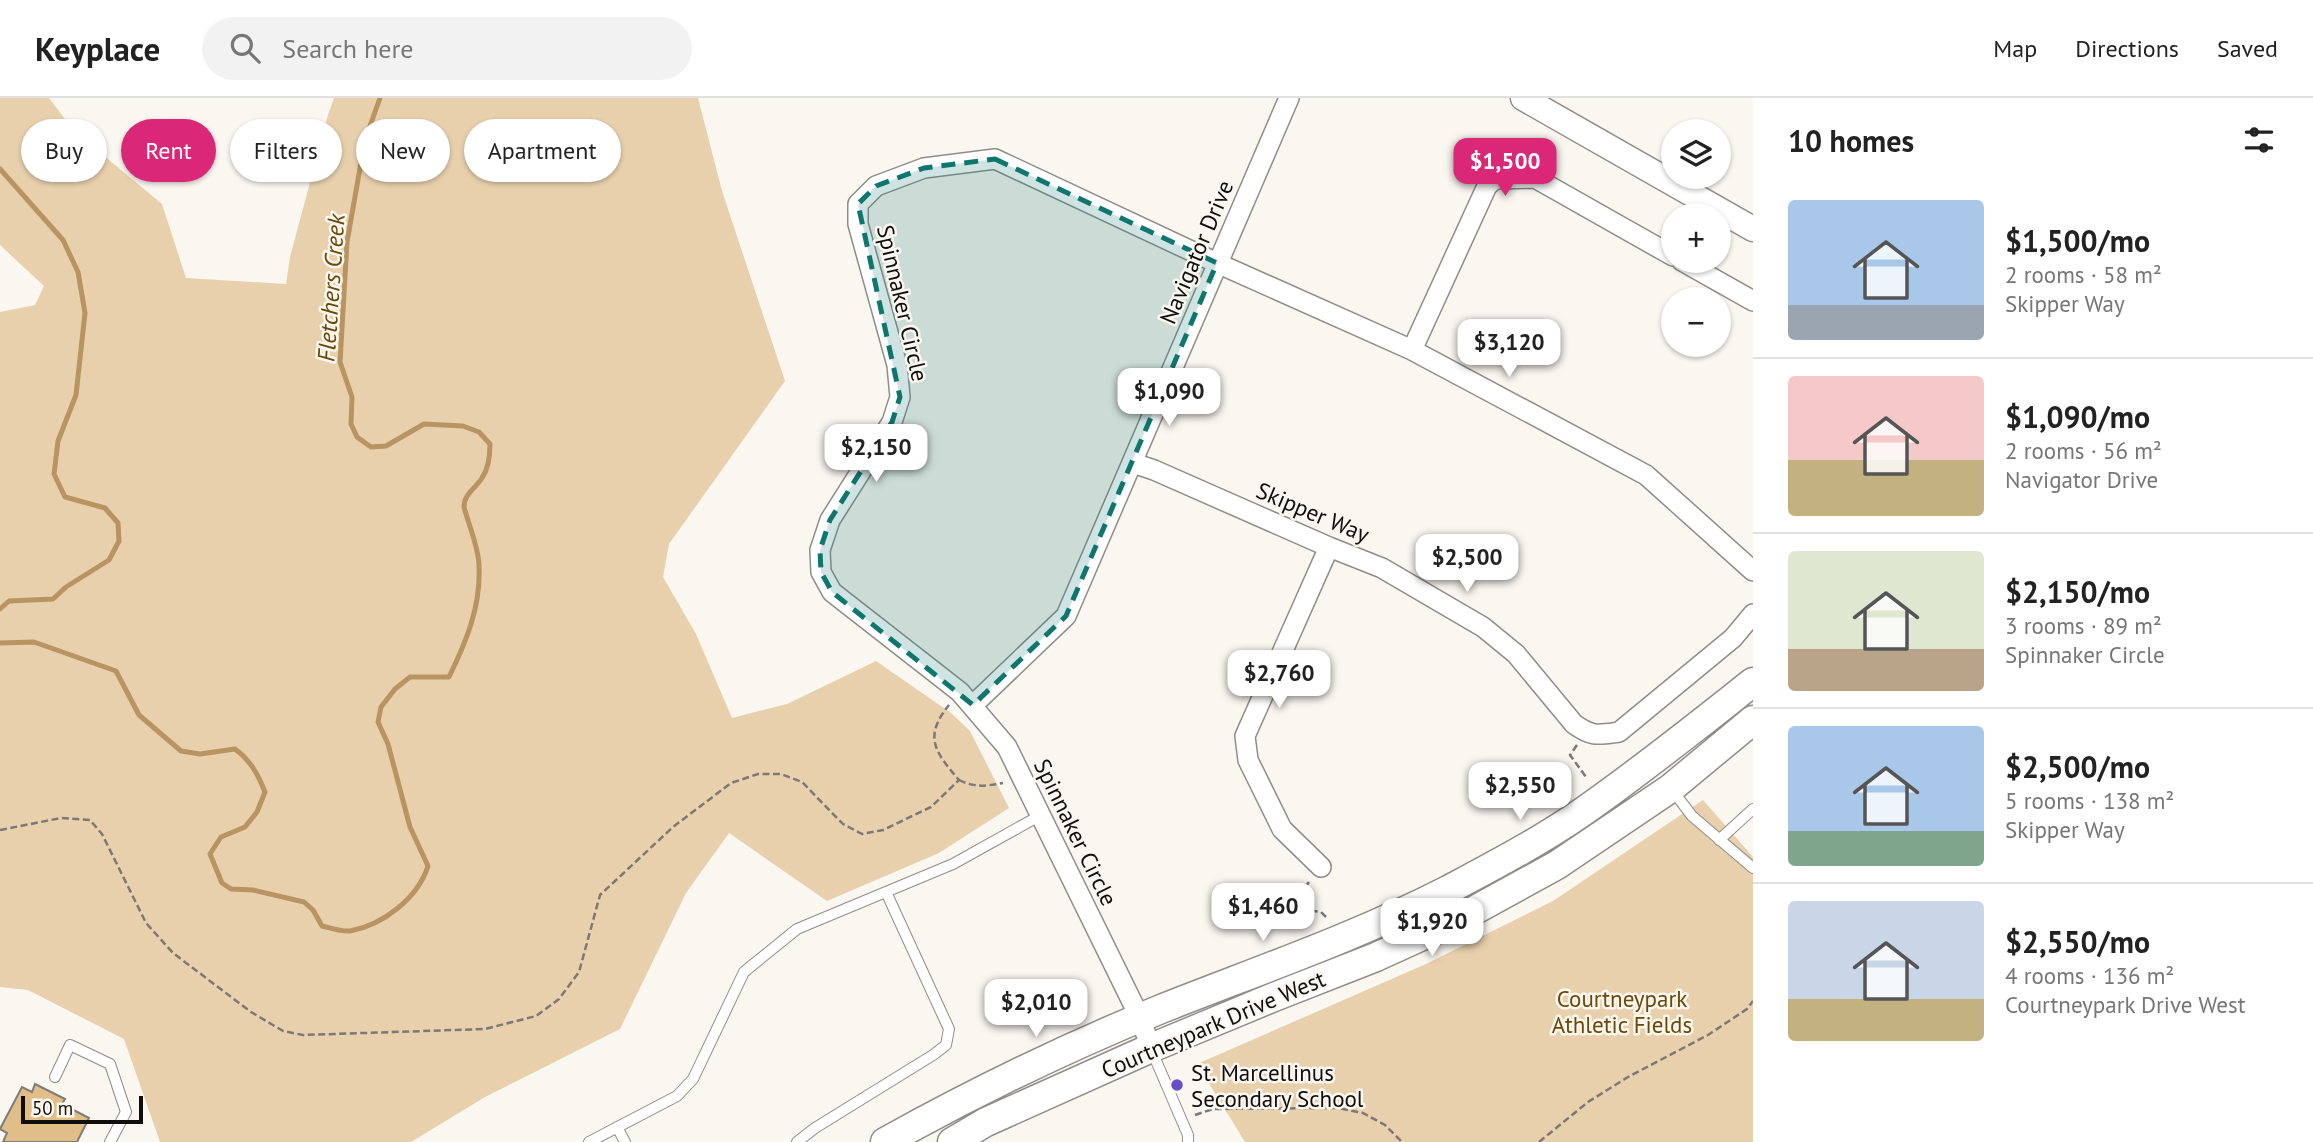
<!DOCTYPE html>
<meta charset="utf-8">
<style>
:root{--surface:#fff;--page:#f2f2f2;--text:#222;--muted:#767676;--line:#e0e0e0;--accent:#db2777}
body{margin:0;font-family:"PT Sans",sans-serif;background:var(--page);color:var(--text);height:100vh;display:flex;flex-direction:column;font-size:26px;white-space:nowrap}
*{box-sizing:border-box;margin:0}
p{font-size:23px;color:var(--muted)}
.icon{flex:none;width:38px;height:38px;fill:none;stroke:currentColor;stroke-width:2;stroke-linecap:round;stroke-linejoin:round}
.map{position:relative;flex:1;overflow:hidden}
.panel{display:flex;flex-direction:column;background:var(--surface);width:560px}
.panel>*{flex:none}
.hud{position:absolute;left:21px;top:21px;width:665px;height:63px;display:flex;gap:14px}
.fabs{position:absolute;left:1661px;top:21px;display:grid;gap:14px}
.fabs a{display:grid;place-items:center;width:70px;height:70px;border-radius:50%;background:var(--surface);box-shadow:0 2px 5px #0004;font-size:35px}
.scale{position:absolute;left:21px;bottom:18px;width:122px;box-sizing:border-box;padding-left:7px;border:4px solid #0f0e0c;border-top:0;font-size:19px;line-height:24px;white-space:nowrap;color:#0f0e0c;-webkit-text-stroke:5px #faf6f0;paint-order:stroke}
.price{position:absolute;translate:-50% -60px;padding:0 16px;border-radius:14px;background:#fff;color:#222;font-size:23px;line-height:46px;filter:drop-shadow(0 2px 4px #0008)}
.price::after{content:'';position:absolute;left:50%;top:42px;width:21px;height:16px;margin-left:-10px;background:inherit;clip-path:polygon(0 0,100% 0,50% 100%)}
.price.current{background:var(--accent);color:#fff}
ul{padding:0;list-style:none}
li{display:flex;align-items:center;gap:21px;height:175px;padding:0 35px}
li+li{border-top:2px solid var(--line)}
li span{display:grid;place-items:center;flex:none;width:196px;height:140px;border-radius:7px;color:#555}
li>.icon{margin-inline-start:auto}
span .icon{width:84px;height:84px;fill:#fffc;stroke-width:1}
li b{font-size:30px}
h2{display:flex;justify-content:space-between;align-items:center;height:84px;padding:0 35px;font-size:30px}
.tag{padding:0 24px;border-radius:32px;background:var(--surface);box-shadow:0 2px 5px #0004;font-size:24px;line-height:63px}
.tag.current{background:var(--accent);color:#fff}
header{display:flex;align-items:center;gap:42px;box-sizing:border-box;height:98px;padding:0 35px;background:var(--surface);border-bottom:2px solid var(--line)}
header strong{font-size:33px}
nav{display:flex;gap:38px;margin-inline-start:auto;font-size:24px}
.search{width:490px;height:63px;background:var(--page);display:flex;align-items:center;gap:18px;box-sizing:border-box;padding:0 24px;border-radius:38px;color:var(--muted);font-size:26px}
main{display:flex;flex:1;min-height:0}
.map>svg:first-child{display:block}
.green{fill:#e8d0ad}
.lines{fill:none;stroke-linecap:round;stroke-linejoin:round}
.stream{stroke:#b79461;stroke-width:5}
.building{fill:#e1bd88;stroke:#807c77;stroke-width:2}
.service-casing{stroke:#908c87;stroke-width:12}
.minor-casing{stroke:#908c87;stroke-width:22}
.tertiary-casing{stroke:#908c87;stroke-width:27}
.secondary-casing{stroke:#908c87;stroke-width:31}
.path{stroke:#7b7875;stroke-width:2.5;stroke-dasharray:7 3.5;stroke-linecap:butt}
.service{stroke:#fff;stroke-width:10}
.minor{stroke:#fff;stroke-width:19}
.tertiary{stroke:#fff;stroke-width:24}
.secondary{stroke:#fff;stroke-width:28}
.marked{fill:#0f766e;fill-opacity:0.2;stroke:#0f766e;stroke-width:5;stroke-dasharray:14 9;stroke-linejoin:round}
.poi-dot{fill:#6550c9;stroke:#faf6f0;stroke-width:2.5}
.labels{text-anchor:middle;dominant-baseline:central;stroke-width:5;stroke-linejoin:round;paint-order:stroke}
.street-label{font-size:23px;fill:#0f0e0c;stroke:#faf6f0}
.park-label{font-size:23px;fill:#6b4804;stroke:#faf6f0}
.poi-label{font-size:23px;fill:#0f0e0c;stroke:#faf6f0;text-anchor:start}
.water-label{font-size:24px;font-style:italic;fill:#6a4703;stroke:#faf6f0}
</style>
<header>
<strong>Keyplace</strong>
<div class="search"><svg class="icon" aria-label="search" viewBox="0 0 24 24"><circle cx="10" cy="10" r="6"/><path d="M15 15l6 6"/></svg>Search here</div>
<nav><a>Map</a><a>Directions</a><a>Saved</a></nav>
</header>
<main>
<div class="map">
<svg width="1753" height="1044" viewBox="0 0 1753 1044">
<rect width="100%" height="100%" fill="#faf6f0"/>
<!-- green -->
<path class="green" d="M0,0H49L74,33L162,106L186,180L286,186L290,159L328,17L334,0H698L722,93L785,283L669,446L663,479L696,536L732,620L787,606L876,563L951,615L970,633L1009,710L939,755L827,803L729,735L686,795L620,931L485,999L411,1044H160L124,941L28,892L0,889V214L35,207L44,188L0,147Z
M1703,702L1753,759V1044H1245L1197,966L1426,866L1553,803Z"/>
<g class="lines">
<!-- stream -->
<path class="stream" d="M0,71L63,142L78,174L85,215L76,297L58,343L54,376L65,399L105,410L118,425L119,443L109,462L66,489L53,501L9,503L0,511
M0,545L34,544L116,573L139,617L181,653L200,656L235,651C250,662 258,676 265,694L257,714L245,729L221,739L210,756L222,785L231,791L253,792L304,804L313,812L322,828C331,830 341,834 350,833C383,827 418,800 428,768L410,729L388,646L378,624L381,609L395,591L410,579H449C466,544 481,509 479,468C479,450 469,428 464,409C464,396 475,391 482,380C489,370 490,358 490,346L479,334L463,328L424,326L386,348L371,349L357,339L351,326L352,299L340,264L347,144L365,42L380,0"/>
</g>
<!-- building -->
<path class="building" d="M35,986L65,1001L62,1006L89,1020L77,1044H3L7,1035L0,1031L22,989L32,994Z"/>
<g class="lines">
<!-- service casing -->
<g class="service-casing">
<path id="service" d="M1673,693L1692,718L1753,770
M1719,742L1753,711
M1151,951L1188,1037V1044
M55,979L70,947L110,966L126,1014L110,1044
M617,1029L625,1044
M589,1044L677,998L693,981L744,874L797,831L953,766L1041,717
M797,1044L815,1030L933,957L946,947L949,931L886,794"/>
</g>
<!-- minor casing -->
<g class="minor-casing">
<path id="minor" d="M1682,163L1753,203
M1412,252L1487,88L1495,81L1535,80L1673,158
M1133,365L1154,372L1329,449L1382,470L1483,529L1516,556L1574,626C1592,639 1598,637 1619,634L1733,540L1753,516
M973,607L1066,518L1289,0
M1321,769L1282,731L1248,662L1245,638L1329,449
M1151,950L1140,920L1007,649L960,594L832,494L821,474L820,452L830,422L892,324L900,299L897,267L858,126V106L876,88L924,70L995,61L1217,165L1412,252L1646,377L1753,473"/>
</g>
<!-- tertiary casing -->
<g class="tertiary-casing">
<path id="tertiary" d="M1523,0L1753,131"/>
</g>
<!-- secondary casing -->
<g class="secondary-casing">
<path id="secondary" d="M885,1044C973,995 1068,949 1161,911C1257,873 1356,839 1448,792C1493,768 1539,744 1581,715C1640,674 1696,629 1753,584
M952,1044L986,1024L1151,950L1274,899L1376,859L1455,823L1557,767L1671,690L1753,622"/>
</g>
<!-- path -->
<path class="path" d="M1577,647L1570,657L1586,679
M959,682C975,690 986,688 1003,685
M0,732L61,720L90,722L102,736L146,825L173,855L251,914L283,933L303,937L485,931L536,918L559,901L579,874L600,797L673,729L731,685L758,676H781L802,684L843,726L862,736L883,732L931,709L959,682C935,654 923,639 949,607
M1309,784L1295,802L1308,812L1321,814L1326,819
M1195,1017L1213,1011L1338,1010L1363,1015L1385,1027L1402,1044
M1539,1044L1588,1004L1628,979L1708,937L1747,911L1753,903"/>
<!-- service -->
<use href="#service" class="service"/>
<!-- minor -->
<use href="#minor" class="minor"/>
<!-- tertiary -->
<use href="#tertiary" class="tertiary"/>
<!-- secondary -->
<use href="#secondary" class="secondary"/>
</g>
<!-- marked area -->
<path class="marked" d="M995,61L1217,165L1066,518L973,607L832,494L821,474L820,452L830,422L892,324L900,299L858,106L876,88L924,70Z"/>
<!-- markers -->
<circle class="poi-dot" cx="1177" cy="987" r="7"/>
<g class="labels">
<!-- street labels -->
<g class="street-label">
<text transform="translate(1196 154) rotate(-67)">Navigator Drive</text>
<text transform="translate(903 205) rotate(77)">Spinnaker Circle</text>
<text transform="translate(1313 414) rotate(23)">Skipper Way</text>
<text transform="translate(1076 734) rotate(64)">Spinnaker Circle</text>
<text transform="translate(1213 926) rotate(-23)">Courtneypark Drive West</text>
</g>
<!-- park labels -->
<g class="park-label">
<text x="1622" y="900">Courtneypark<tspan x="1622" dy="26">Athletic Fields</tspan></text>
</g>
<!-- poi labels -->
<g class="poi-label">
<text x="1191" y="974">St. Marcellinus<tspan x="1191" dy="26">Secondary School</tspan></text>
</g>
<!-- water labels -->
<g class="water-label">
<text transform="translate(331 190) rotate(-86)">Fletchers Creek</text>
</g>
</g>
</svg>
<div class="fabs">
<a><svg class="icon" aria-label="layers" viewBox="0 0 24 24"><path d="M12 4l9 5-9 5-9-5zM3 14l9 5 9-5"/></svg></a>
<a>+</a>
<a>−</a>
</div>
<div class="scale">50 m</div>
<b class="price current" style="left:1505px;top:100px">$1,500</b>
<b class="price" style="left:1509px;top:281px">$3,120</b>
<b class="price" style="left:1169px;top:330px">$1,090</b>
<b class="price" style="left:876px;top:386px">$2,150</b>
<b class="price" style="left:1467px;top:496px">$2,500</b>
<b class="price" style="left:1279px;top:612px">$2,760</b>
<b class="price" style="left:1520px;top:724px">$2,550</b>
<b class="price" style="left:1263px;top:845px">$1,460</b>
<b class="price" style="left:1432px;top:860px">$1,920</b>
<b class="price" style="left:1036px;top:941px">$2,010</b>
<div class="hud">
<a class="tag">Buy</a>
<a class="tag current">Rent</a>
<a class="tag">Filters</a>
<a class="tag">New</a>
<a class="tag">Apartment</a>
</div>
</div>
<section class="panel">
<h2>10 homes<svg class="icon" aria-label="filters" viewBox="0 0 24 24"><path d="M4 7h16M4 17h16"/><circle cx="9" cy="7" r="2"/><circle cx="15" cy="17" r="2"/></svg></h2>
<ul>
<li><span style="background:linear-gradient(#a9c7e8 75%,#9aa5b1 0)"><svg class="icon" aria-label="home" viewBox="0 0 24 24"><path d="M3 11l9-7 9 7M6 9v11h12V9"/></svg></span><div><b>$1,500/mo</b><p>2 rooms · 58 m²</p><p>Skipper Way</p></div></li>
<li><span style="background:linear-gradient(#f6c9c9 60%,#c2b280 0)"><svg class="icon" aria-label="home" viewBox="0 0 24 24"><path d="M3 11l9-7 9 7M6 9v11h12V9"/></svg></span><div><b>$1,090/mo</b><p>2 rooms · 56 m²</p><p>Navigator Drive</p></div></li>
<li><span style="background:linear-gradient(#dfe7d0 70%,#b9a48a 0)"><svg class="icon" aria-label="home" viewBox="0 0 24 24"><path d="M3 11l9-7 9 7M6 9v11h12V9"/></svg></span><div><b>$2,150/mo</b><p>3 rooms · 89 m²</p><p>Spinnaker Circle</p></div></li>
<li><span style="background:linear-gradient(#a9c7e8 75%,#7fa58c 0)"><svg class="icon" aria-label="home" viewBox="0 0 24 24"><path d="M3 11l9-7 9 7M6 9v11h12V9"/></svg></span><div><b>$2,500/mo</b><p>5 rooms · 138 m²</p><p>Skipper Way</p></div></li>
<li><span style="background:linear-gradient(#c9d6e8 70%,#c2b280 0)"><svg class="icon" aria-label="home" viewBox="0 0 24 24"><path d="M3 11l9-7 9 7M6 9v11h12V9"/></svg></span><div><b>$2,550/mo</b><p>4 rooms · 136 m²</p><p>Courtneypark Drive West</p></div></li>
</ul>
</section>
</main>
